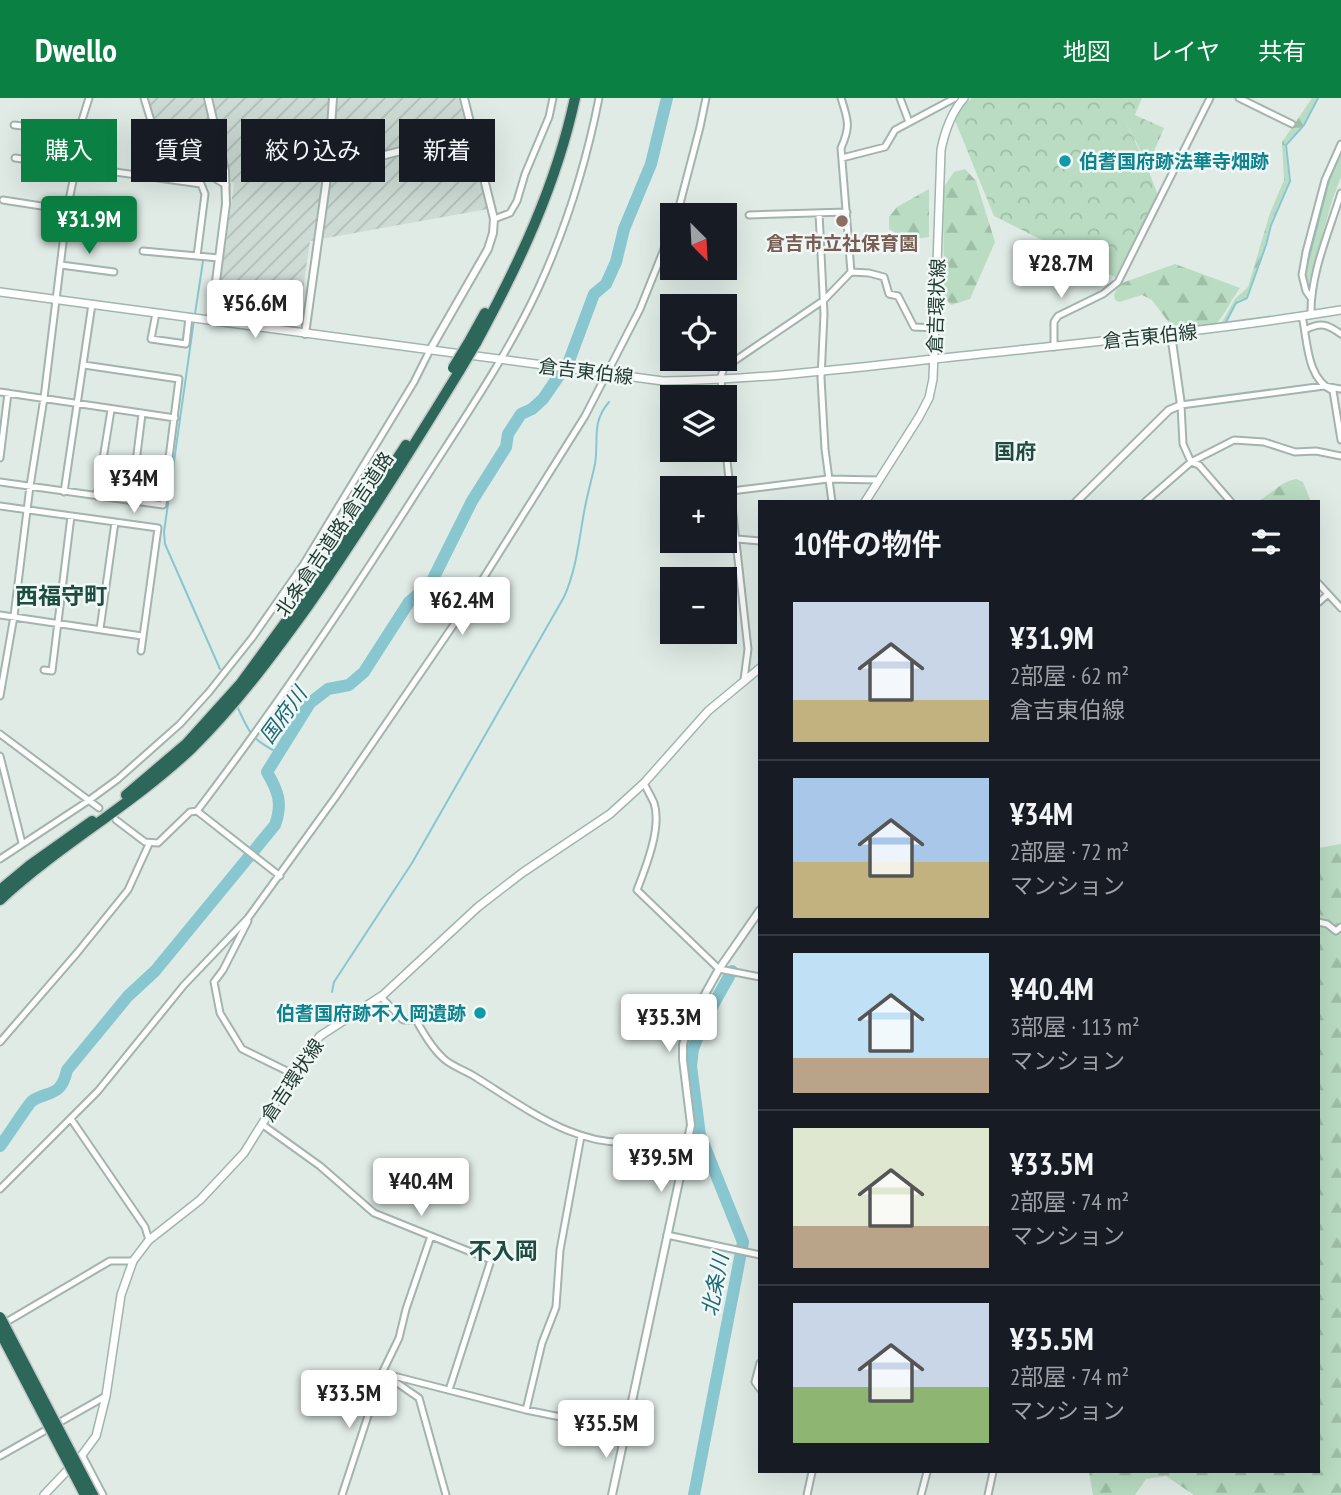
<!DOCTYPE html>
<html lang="ja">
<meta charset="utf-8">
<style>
:root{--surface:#171b24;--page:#20242c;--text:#f1f3f6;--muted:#9ea1a6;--line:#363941;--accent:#0b8043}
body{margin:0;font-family:"PT Sans Narrow","Noto Sans JP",sans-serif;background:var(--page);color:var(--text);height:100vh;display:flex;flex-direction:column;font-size:26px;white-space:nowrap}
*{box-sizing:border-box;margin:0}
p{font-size:23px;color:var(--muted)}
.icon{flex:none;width:38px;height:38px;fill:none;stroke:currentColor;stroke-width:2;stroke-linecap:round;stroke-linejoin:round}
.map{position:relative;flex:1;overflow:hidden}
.side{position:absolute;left:758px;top:402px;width:562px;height:973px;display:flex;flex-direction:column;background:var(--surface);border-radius:0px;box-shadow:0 7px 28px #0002}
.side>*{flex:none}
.guide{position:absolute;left:21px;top:21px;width:632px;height:63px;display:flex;gap:14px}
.needle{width:46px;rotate:156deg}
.buttons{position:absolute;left:660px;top:105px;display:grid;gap:14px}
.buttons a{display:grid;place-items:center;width:77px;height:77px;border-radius:0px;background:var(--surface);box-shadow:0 7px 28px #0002;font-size:35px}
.price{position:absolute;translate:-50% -60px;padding:0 16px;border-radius:7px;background:#fff;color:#222;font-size:23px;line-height:46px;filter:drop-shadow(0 2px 4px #0008)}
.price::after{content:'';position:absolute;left:50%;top:42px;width:21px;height:16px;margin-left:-10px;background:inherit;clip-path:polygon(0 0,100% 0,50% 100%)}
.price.current{background:var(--accent);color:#fff}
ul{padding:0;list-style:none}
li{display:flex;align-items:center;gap:21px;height:175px;padding:0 35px}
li+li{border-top:2px solid var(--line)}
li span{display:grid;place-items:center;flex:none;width:196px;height:140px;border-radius:0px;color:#555}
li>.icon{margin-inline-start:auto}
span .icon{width:84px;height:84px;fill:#fffc;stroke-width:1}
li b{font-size:30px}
h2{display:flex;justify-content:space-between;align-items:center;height:84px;padding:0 35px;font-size:30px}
.tag{padding:0 24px;border-radius:0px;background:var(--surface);box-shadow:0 7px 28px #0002;font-size:24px;line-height:63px}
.tag.current{background:var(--accent);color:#fff}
header{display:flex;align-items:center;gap:42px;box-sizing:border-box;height:98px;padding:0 35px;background:var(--accent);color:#fff}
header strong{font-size:33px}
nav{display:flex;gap:38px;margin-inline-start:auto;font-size:24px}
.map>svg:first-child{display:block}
.industrial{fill:url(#industrial-furrows)}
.grass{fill:#b9dcc2}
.forest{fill:url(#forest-firs)}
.park{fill:url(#park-crowns)}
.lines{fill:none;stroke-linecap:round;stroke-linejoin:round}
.stream{stroke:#88c6d0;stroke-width:2}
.river{stroke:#88c6d0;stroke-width:12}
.minor-casing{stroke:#a3b3ad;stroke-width:9}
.tertiary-casing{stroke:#a3b3ad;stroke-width:10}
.secondary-casing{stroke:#9fb6ae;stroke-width:10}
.motorway-casing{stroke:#c1c8c6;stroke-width:13}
.minor{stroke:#fff;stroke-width:5}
.tertiary{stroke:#fff;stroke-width:6}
.secondary{stroke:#fff;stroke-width:7}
.motorway{stroke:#2d675a;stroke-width:10}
.motorway-bridge-casing{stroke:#c1c8c6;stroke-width:13;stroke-linecap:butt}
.motorway-bridge{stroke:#2d675a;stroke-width:10}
.culture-dot{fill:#0f9aa8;stroke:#f0f7f4;stroke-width:2.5}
.education-dot{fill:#8d6e63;stroke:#f0f7f4;stroke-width:2.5}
.labels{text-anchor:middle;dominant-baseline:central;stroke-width:5;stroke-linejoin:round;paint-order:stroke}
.culture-label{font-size:19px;font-weight:bold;fill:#0d838f;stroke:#f0f7f4;text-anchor:start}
.education-label{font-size:19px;font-weight:bold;fill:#785e54;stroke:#f0f7f4}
.street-label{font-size:19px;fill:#213b33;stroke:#f0f7f4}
.neighbourhood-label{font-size:21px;font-weight:bold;fill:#1d4d40;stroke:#f0f7f4}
.water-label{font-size:21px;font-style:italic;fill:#1c6976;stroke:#f0f7f4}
.quarter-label{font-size:23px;font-weight:bold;fill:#1d4d40;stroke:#f0f7f4}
</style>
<header>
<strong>Dwello</strong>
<nav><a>地図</a><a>レイヤ</a><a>共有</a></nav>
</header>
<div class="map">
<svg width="1341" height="1397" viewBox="0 0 1341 1397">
<defs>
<pattern id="industrial-furrows" width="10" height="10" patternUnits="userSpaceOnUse" patternTransform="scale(1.75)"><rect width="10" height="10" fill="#cedbd5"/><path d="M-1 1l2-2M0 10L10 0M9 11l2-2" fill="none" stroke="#b1bdb7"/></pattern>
<pattern id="forest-firs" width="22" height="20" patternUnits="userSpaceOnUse" patternTransform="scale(1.75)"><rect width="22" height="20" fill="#b9dcc2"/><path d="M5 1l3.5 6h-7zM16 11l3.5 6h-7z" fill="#9fbea7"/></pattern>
<pattern id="park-crowns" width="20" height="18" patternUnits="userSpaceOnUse" patternTransform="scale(1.75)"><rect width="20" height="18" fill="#b9dcc2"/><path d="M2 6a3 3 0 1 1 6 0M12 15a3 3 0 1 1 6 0" fill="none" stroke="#9fbea7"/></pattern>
</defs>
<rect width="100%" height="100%" fill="#e0ebe6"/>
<!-- industrial -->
<path class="industrial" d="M146,0H459L465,27L461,34L474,52L488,111L310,143L299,219L290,229L230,221L217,210L234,85L187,61L156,38Z"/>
<!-- grass -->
<path class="grass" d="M1341,49V79L1333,100L1307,190C1297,163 1329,77 1341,49Z"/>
<!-- forest -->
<path class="forest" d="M1312,0H1317L1303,27L1285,46L1289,83L1270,126L1265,147L1247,199L1238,202L1225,224H1222L1235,201L1248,189L1270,115L1284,82L1282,44Z
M965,71L976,83L995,144L970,201L951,207L944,198L943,90L954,74Z
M929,91V139L908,142L889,131V119L897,109Z
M1175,166L1240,190C1232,200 1220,227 1210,230C1199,233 1187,232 1176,234L1152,202L1142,197L1119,204L1115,202L1114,197L1119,186Z
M1296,381L1303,384L1311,404H1255C1269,399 1281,383 1296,381Z
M1341,746V1397H1194L1166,1378L1146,1381L1135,1397H1093L1089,1374H1318V750Z"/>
<!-- park -->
<path class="park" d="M972,0H1142L1135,17L1164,30L1148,67L1124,21L1147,68L1158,98L1115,179L994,118L954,20L963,7Z"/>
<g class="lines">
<!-- stream -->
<path class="stream" d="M1306,171L1329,82L1341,53
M195,216L203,163
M194,222L164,434L165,446L220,571
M1226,224L1236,205L1247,200L1266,147L1271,127L1290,83L1286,47L1304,27L1318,0
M237,608C250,636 250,640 278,655
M332,894L334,884L412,765L564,499C577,470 579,440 585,409C588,394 592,380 595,366C599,340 591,325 609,304"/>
<!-- river -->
<path class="river" d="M0,1048C6,1041 28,1006 32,1003C48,992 61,1000 67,972L128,898L155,873L275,727C283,705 278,693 267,674L310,605L328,591L349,587L364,574L409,504L431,485L472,403L506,349L508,336L521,316L532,311L543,301L569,263L594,196L606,186L616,164L624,131L651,66L667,0
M694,1397L743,1144L700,1037L691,968L693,951L703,925L732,873"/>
<!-- minor casing -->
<g class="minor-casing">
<path id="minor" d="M144,0L156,39L179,59L226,87
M900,0L909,24
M1239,0L1292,26
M14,27L78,35
M15,60L201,86L205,96L197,158
M842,60L885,49L895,32L955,0
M3,102L67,112
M819,115L824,216L821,280L825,351L832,404
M677,117L700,29L706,0
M749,117L847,114
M494,121L510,115L517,103L525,76L549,19L553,0
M143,153L219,160
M61,167L114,174
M851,174L869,175L884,179L889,196L898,198L914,229L936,230
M1311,200L1306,193L1302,177L1306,154L1325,82L1341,46
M156,215L151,241L186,246L189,219
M1311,217C1310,176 1329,134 1341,95
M1302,218C1308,244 1306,280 1333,293L1341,342
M1305,232C1321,224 1327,226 1341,236
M1054,249V224L1058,218L1103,196L1118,184L1210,0
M0,294L175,320
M722,299L721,278L724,270L824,202L851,174L841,50C851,28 848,22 841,0
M724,336L748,551L744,582
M0,360L8,295
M0,384L163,407L179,281L84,267
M731,393L828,381L879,382
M64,394L92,206
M97,398L111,312
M131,404L142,316
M1145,404L1191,364L1234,342L1264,344L1295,354L1316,353L1341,358
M1231,404L1199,367L1191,364L1183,346L1181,307L1324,288L1341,291
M0,408L158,430L141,553
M737,441L760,443
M1318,485L1341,510
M1318,505L1328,496
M0,517L142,538
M100,531L115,424
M44,572L52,573L71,418
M0,598L14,518L30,388L44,300L67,112L76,68L78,35L89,0
M0,636L99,710
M0,658L22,745
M644,685C647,692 651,698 654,705C662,729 646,769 637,792L719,871L760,879
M197,713L280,778
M116,722L145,744L158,745L190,714L197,713C274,612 345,507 413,400C456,332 504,264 538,191C566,130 586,66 599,0
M0,761L88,703L118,681L180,626L209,594L252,540L303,467L414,284L430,252
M248,823L223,872L214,884L220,915L242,951L293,976
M1318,824L1327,826L1336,833L1341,829
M381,899L403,922H416C424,936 432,950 444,961C453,969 467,973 477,980C524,1009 586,1057 644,1041L682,1060
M0,944L77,855L128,792L149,746
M71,1021L145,1129L149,1142
M263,1027L320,1068L374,1115L431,1138L406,1211L399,1240L382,1275L342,1397
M0,1091L98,993L184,887L248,820L337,697L459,519L585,318L640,211L672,131
M667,1137L760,1157
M431,1138L491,1162L449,1292
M3,1226L110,1163H133
M760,1265L755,1284L760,1291
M382,1275L526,1312L625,1332
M384,1276L419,1300L446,1397
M526,1312L542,1245L556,1209L560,1152L581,1038
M82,1357L103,1397
M0,1358L106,1298
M807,1397L812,1374
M921,1397L927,1374
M988,1397L993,1374"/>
</g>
<!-- tertiary casing -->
<g class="tertiary-casing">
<path id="tertiary" d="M208,0L225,73L226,106L211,222
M328,72L473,34
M305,236L328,72L333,0
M430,252L488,151L493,135L494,121L464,0
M1076,404L1169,312L1181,307L1171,236
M612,1397L691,1027L683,962V947L688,927L719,871L760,812"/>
</g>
<!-- secondary casing -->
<g class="secondary-casing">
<path id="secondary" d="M0,194L663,283C754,282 843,271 934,261C1070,246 1206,234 1341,212
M865,404L919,319L929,300L933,281L941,52C945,32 951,15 964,0
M44,1397L82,1357L96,1338L106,1298L121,1197L133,1163L149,1142L200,1102L244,1055L305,957L320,938L383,897L478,809L522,775L610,716L644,685L708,613L760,570"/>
</g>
<!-- motorway casing -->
<g class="motorway-casing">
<path id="motorway" d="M470,242L485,215
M476,245C519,166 556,88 575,0
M126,697L186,646L241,585L334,458L406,347
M0,792L30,767L92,723
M0,802C59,747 132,707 191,651C235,608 272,558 308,508C362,431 411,352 460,272"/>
</g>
<!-- minor -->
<use href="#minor" class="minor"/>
<!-- tertiary -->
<use href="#tertiary" class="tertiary"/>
<!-- secondary -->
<use href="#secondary" class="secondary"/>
<!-- motorway -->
<use href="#motorway" class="motorway"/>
<!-- motorway-bridge casing -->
<g class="motorway-bridge-casing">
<path id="motorway-bridge" d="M453,270L470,242
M460,272L476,245
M0,1219L93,1397
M0,1234L85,1397"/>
</g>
<!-- motorway-bridge -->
<use href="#motorway-bridge" class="motorway-bridge"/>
</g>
<!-- markers -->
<g class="culture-dot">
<circle cx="1065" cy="63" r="7"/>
<circle cx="480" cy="915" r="7"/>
</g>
<circle class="education-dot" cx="842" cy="123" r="7"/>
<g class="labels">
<!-- culture labels -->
<g class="culture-label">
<text x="1079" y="63">伯耆国府跡法華寺畑跡</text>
<text x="466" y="915" text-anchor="end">伯耆国府跡不入岡遺跡</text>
</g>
<!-- education labels -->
<g class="education-label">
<text x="842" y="145">倉吉市立社保育園</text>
</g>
<!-- street labels -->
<g class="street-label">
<text transform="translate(936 208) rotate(-88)">倉吉環状線</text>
<text transform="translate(1150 238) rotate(-6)">倉吉東伯線</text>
<text transform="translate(586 273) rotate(7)">倉吉東伯線</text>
<text transform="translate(334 436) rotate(-56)">北条倉吉道路;倉吉道路</text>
<text transform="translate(292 982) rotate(-56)">倉吉環状線</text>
</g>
<!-- neighbourhood labels -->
<g class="neighbourhood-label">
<text x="1015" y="353">国府</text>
</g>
<!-- water labels -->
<g class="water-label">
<text transform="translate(283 617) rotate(-54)">国府川</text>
<text transform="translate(715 1187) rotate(-79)">北条川</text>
</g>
<!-- quarter labels -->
<g class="quarter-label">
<text x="61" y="497">西福守町</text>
<text x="503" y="1152">不入岡</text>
</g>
</g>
</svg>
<div class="buttons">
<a><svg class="needle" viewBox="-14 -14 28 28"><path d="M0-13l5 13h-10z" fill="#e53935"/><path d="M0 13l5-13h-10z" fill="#9ea1a6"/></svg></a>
<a><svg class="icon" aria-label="locate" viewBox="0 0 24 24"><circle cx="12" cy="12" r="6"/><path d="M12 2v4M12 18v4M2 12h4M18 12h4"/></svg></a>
<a><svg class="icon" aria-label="layers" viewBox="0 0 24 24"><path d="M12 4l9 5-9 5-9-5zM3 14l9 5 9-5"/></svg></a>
<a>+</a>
<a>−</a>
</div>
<b class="price current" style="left:89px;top:158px">¥31.9M</b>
<b class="price" style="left:1061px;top:202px">¥28.7M</b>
<b class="price" style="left:255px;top:242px">¥56.6M</b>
<b class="price" style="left:134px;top:417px">¥34M</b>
<b class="price" style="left:462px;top:539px">¥62.4M</b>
<b class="price" style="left:669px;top:956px">¥35.3M</b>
<b class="price" style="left:661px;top:1096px">¥39.5M</b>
<b class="price" style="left:421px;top:1120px">¥40.4M</b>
<b class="price" style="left:349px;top:1332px">¥33.5M</b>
<b class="price" style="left:606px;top:1362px">¥35.5M</b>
<div class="guide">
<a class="tag current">購入</a>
<a class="tag">賃貸</a>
<a class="tag">絞り込み</a>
<a class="tag">新着</a>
</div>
<section class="side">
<h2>10件の物件<svg class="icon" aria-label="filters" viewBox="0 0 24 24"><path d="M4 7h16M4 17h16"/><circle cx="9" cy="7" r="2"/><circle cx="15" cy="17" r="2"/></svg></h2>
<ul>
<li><span style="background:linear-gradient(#c9d6e8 70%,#c2b280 0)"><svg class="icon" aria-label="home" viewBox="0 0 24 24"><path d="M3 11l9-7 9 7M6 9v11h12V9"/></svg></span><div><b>¥31.9M</b><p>2部屋 · 62 m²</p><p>倉吉東伯線</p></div></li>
<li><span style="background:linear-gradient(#a9c7e8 60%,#c2b280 0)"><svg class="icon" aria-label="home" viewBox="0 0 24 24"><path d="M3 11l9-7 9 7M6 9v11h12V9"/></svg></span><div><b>¥34M</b><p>2部屋 · 72 m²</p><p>マンション</p></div></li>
<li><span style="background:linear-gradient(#bfe0f5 75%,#b9a48a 0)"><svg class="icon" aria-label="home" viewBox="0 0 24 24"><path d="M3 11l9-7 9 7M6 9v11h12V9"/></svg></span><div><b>¥40.4M</b><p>3部屋 · 113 m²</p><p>マンション</p></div></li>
<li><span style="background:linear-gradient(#dfe7d0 70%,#b9a48a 0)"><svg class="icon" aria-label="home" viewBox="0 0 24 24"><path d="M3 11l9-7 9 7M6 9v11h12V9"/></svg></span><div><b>¥33.5M</b><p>2部屋 · 74 m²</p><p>マンション</p></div></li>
<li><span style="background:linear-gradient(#c9d6e8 60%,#8fb573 0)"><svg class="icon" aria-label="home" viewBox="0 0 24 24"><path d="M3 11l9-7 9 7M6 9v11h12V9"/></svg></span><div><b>¥35.5M</b><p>2部屋 · 74 m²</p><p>マンション</p></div></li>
</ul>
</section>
</div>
